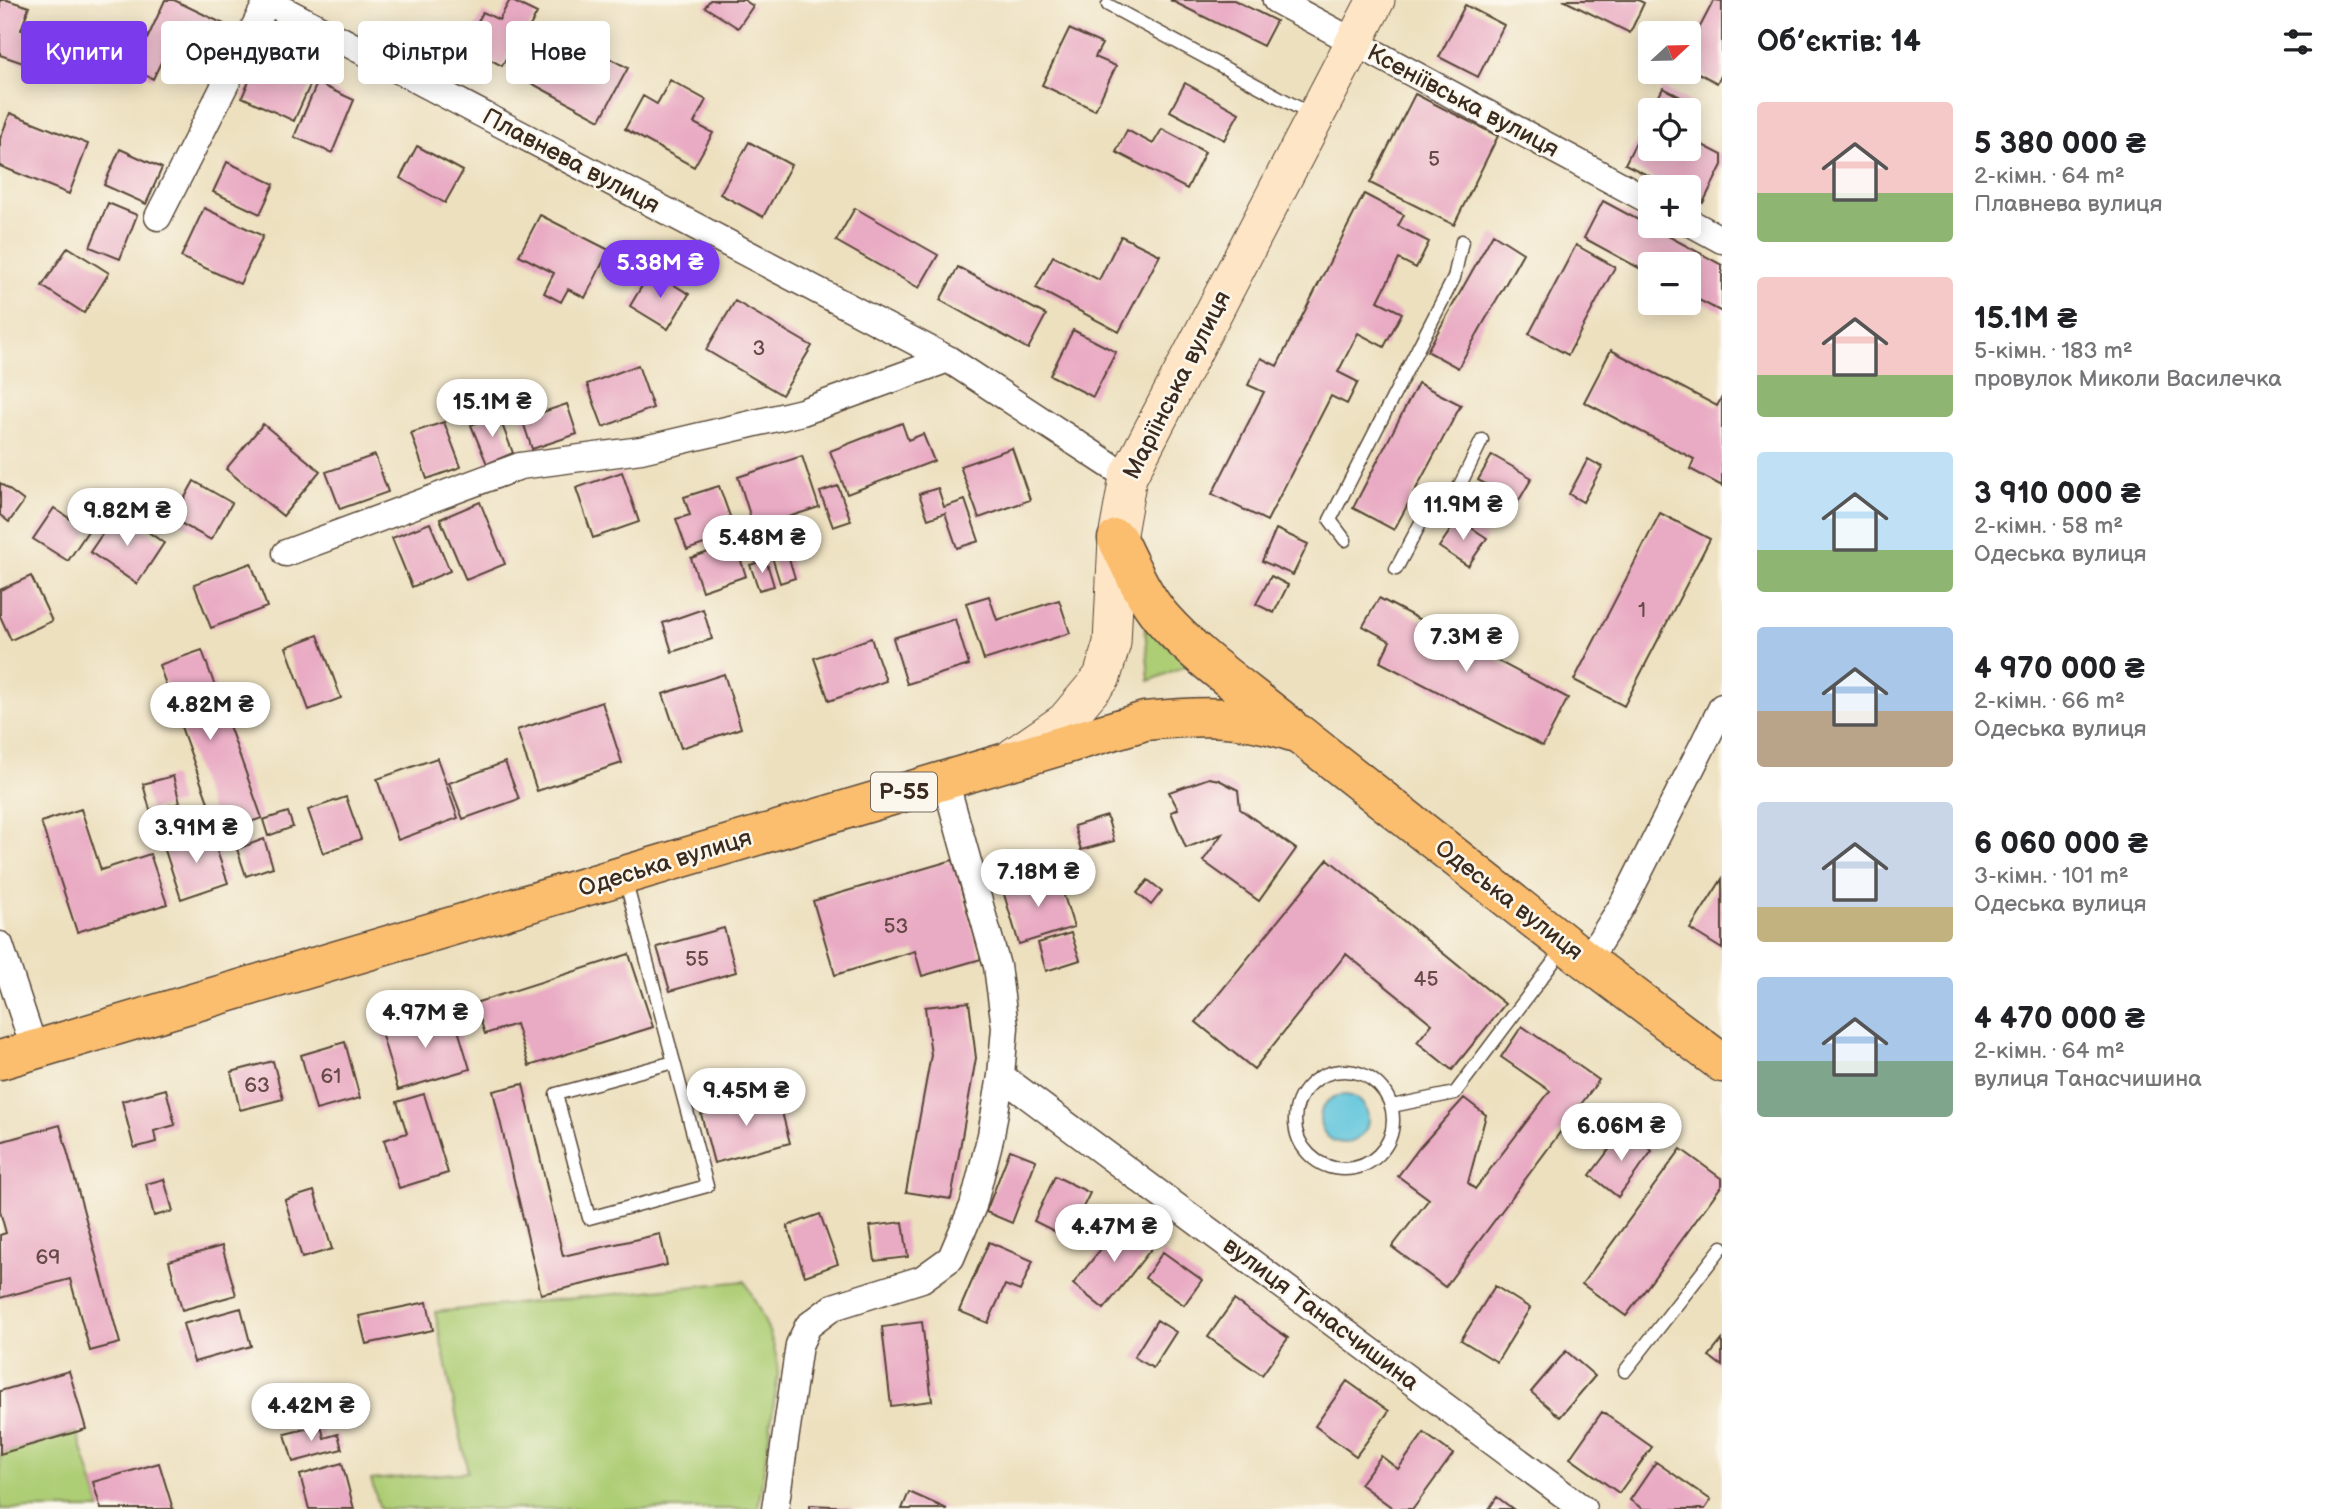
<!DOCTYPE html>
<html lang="uk">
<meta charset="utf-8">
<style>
:root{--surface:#fff;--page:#f2f2f2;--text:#202124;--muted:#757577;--accent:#7c3aed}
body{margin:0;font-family:"Balsamiq Sans",sans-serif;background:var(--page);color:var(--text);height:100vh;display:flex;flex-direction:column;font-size:26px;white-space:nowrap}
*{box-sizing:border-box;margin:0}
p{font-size:23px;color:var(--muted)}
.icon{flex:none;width:38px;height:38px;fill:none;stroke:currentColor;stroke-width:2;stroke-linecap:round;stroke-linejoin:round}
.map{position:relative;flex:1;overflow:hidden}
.drawer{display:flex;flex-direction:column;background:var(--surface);width:630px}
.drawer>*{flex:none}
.banner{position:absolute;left:21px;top:21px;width:665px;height:63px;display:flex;gap:14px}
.needle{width:46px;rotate:68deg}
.buttons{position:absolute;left:1638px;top:21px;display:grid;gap:14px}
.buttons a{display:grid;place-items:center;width:63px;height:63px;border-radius:7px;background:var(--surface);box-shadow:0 4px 18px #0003;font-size:35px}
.price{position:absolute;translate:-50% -60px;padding:0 16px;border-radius:24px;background:#fff;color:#222;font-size:23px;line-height:46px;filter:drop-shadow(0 2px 4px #0008)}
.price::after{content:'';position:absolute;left:50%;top:42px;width:21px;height:16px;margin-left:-10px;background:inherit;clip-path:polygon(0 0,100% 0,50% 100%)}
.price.selected{background:var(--accent);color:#fff}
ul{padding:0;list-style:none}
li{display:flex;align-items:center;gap:21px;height:175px;padding:0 35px}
li span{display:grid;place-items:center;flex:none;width:196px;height:140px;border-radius:7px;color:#555}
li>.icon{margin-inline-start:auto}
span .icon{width:84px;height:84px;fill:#fffc;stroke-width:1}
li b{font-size:30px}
h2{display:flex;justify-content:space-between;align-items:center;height:84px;padding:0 35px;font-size:30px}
.tag{padding:0 24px;border-radius:7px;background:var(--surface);box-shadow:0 4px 18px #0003;font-size:24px;line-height:63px}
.tag.selected{background:var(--accent);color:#fff}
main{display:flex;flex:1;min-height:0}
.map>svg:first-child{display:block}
.green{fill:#aece76;stroke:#747c4a;stroke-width:2}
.water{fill:#5fc5dc;stroke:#4d787d;stroke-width:2}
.building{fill:#e9aac3}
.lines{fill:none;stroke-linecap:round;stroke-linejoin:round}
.service-casing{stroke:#564536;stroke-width:15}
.minor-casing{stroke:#564536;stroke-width:29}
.secondary-casing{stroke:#564536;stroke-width:39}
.primary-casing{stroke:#564536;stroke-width:41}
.service{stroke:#fff;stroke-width:12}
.minor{stroke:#fff;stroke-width:26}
.secondary{stroke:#fde5c5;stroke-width:37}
.primary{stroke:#fbbd6e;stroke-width:38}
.labels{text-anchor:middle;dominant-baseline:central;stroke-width:5;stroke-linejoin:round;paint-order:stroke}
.number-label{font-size:21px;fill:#664a47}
.shield{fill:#fbf7ec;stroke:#75685c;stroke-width:2}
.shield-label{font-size:23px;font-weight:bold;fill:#3b2a1e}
.street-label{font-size:24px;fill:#3b2a1e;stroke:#fbf7ec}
</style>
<main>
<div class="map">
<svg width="1722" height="1509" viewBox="0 0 1722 1509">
<rect width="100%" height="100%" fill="#fbf7ec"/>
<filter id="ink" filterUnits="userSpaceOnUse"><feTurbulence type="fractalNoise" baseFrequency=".0143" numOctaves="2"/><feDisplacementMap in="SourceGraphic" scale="14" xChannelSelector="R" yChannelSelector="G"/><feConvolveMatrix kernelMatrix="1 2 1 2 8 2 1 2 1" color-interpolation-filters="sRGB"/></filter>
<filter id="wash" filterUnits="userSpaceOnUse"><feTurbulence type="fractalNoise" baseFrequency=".00686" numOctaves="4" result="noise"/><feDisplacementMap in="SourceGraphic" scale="28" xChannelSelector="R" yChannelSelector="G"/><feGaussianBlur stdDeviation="1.57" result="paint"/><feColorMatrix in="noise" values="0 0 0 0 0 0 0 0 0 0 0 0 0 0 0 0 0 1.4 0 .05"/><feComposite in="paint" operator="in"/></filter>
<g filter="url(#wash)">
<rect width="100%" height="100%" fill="#ede0bf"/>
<!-- green -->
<path class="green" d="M1145,626L1190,664L1149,681Z
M745,1281C760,1312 778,1341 778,1376L758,1509H380L371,1480L468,1472L435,1312Z
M77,1432L101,1509H0V1454Z"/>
<!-- water -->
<path class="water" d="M1320 1119a24 24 0 1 1 48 0a24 24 0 1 1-48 0Z"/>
<g id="blocks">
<!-- building -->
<path class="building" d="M0,0H7L29,7L21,30L38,36L29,65L0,55Z
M165,0H174L226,25L201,79L162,60L153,79L115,61L126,38L144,46Z
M510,0L537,13L519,47L513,45L502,66L465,46L483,12L499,20Z
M710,0H744L753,6L738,28L705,7Z
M1170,0H1234L1276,21L1263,46Z
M1563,0H1638L1644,3L1630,33Z
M1714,0L1722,1V74L1717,83L1689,68V48Z
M1465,5L1504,25L1478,77L1439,57Z
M1069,29L1102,44L1095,57L1116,66L1095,110L1042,85Z
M558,31L628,68L600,120L531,83Z
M259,59L311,83L294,121L242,97Z
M670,80L706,100L694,123L713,133L694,167L625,129L643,96L657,104Z
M317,83L354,100L332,153L294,137Z
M1185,83L1239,113L1224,140L1170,111Z
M1663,88L1696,105L1689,121V110H1652Z
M1415,94L1498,136L1454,225L1370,183Z
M10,113L88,144L69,194L0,166V139Z
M1650,114V149H1689V138L1722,155V165L1703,203L1689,196V187H1671L1625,164Z
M1162,129L1205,152L1187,189L1116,152L1127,130L1153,144Z
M749,142L791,165L763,217L720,194Z
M417,146L463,171L445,203L400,178Z
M120,149L162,168L146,204L104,185Z
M227,162L274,184L260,214L213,192Z
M1364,194L1404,215L1398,226L1429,242L1416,268L1399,259L1378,301L1402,313L1384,347L1358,333L1338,372L1358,382L1347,404L1331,396L1267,521L1212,494L1264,392L1248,385L1261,358L1277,366Z
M1603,201L1722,265V312L1689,295V264H1650V274L1584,238Z
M108,203L137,215L120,259L90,247Z
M204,208L263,236L240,284L181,257Z
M855,208L938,255L919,288L836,241Z
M540,215L609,250L585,298L568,289L561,302L544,293L554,273L519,255Z
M1493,234L1523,253L1458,368L1427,351Z
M1121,236L1160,255L1119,332L1036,288L1053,256L1099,280Z
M1576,245L1615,267L1568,355L1529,334Z
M68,247L109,273L84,313L42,286Z
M958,267L1046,315L1028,349L940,300Z
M651,271L689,294L668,329L630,306Z
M735,301L812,346L782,395L706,350Z
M1073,330L1116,352L1093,397L1050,375Z
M1611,350L1717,406L1722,397V486L1690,469L1694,459L1584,402Z
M638,365L653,408L603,427L587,384Z
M1418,383L1461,405L1394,530L1353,508Z
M567,404L577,434L532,449L522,419Z
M498,414L513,453L487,464L471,425Z
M444,422L461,467L427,479L411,433Z
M902,423L908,440L923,434L934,461L847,494L830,451Z
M263,424L320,471L283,516L226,469Z
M1012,448L1030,500L979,518L960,466Z
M375,455L388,492L340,509L326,472Z
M1492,455L1532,478L1518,502L1478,480Z
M802,456L819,507L754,528L738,477Z
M1588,459L1602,467L1583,502L1569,494Z
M622,472L639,522L593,538L576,488Z
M194,481L232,503L211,540L173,519Z
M0,483L24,501L9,522L0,515Z
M719,486L736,533L687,550L676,519L690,515L684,497Z
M838,486L851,521L833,527L820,492Z
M938,488L944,507L965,500L979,541L957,548L945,513L928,519L919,494Z
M480,502L505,564L466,580L440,519Z
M54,508L88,531L68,561L33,539Z
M118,511L164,543L137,584L90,552Z
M1660,513L1710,539L1624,706L1574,680Z
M1458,519L1487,538L1468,566L1439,547Z
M430,523L450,571L412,587L392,538Z
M1276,529L1308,544L1293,575L1262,561Z
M735,543L746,576L702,591L691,558Z
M787,552L795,578L780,583L772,557Z
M766,560L774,586L759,590L750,565Z
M251,563L267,607L211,628L194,584Z
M31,576L52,621L11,640L0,616V590Z
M1271,576L1288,585L1274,613L1256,604Z
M989,596L997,620L1059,600L1070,633L984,660L966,603Z
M1379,598L1568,698L1543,746L1380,662L1390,641L1363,626Z
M703,609L712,639L672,652L663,623Z
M955,619L969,665L907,684L893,638Z
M318,635L341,698L309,710L286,647Z
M871,638L886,681L829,701L814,658Z
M202,650L262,818L219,833L159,665Z
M724,674L741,728L681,748L663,694Z
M602,702L622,763L537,791L517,730Z
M437,758L458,818L398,840L377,779Z
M505,762L519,799L463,819L449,783Z
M173,776L180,803L150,810L143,784Z
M1209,778L1219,780L1238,790L1240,809L1296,849L1259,901L1203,861L1222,834L1186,848L1171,812L1178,809L1169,792Z
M346,797L361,839L323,853L308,810Z
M81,809L101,870L150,854L167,904L77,932L41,822Z
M288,812L293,827L268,836L263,820Z
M1107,816L1114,841L1081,850L1074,826Z
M210,831L228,883L181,899L164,847Z
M264,839L273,867L246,876L237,849Z
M1328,859L1505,1004L1452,1070L1417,1042L1432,1024L1346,954L1254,1069L1196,1022Z
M953,860L981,959L922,976L915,951L835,975L813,901Z
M1057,874L1074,927L1019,944L1003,891Z
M1722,879V949L1690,929Z
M1148,880L1162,891L1151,905L1137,893Z
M724,928L736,972L670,991L657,947Z
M1071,933L1080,960L1046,971L1038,943Z
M629,954L653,1027L529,1066L516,1024L485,1034L475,1003Z
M969,1002L976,1058L951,1199L906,1192L931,1055L925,1007Z
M452,1010L470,1069L398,1090L381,1032Z
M1522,1026L1599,1080L1445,1287L1392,1247L1429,1199L1398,1176L1420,1147L1464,1098L1486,1115L1468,1183L1475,1189L1550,1091L1501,1057Z
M345,1042L360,1098L316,1110L301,1055Z
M273,1061L283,1099L240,1110L231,1072Z
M523,1084L563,1256L660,1234L667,1265L541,1294L493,1091Z
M166,1089L175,1125L154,1131L156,1142L134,1148L122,1101Z
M777,1093L790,1143L714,1163L701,1114Z
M424,1094L448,1173L399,1188L384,1140L407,1133L397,1102Z
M60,1125L120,1343L90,1351L70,1279L0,1298V1235L6,1233L0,1211V1142Z
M1624,1130L1652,1151L1618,1197L1590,1175Z
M1681,1149L1722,1179V1185L1626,1316L1582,1284Z
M1010,1150L1036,1160L1012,1223L986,1212Z
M1055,1176L1090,1193L1068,1238L1034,1221Z
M164,1179L173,1211L154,1216L146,1184Z
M314,1191L332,1249L302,1258L285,1200Z
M820,1214L838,1264L805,1276L787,1226Z
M1124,1220L1155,1244L1104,1309L1073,1284Z
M903,1222L908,1257L875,1261L870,1226Z
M989,1242L1033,1261L1020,1291L1005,1285L988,1323L959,1311Z
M222,1246L236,1295L182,1310L169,1261Z
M1163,1252L1202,1280L1184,1305L1145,1278Z
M1495,1286L1530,1308L1497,1362L1461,1340Z
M1234,1300L1288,1338L1262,1375L1208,1337Z
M427,1302L433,1330L366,1344L359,1316Z
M241,1308L251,1346L194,1362L183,1324Z
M1157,1320L1176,1332L1153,1368L1134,1357Z
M922,1322L932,1401L891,1406L882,1327Z
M1722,1340V1366L1709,1356Z
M1566,1351L1595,1376L1560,1417L1531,1392Z
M69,1371L86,1429L0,1454V1391Z
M1347,1381L1389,1411L1356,1456L1315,1426Z
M1602,1412L1652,1447L1619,1493L1570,1458Z
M321,1425L324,1438L338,1434L342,1449L293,1462L285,1434Z
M1424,1433L1453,1454L1413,1509H1394L1360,1484L1381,1456L1398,1469Z
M1656,1462L1711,1500L1705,1509H1643L1630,1500Z
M159,1463L173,1509H101L93,1482Z
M342,1463L354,1509H309L300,1475Z
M909,1492L947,1509H902Z
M1497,1497L1513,1509H1489Z
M810,1505L852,1507V1509H809Z"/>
</g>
</g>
<g filter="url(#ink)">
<use href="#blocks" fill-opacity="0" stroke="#564536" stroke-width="2"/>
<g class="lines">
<!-- service casing -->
<g class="service-casing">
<path id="service" d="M1108,5L1312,115
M1345,540L1330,520L1454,278L1462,241
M1396,569L1433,500L1457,491L1482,440
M625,879L707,1186L589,1218L556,1094L674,1062
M1295 1120a49 49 0 1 1 98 0a49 49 0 1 1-98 0Z
M1392,1106L1455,1093L1564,948
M1625,1371L1722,1247"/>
</g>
<!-- minor casing -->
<g class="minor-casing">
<path id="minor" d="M265,0L948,359L1128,477
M1276,0L1650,201
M158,217L268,0
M1689,222L1722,240
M286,553L520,466L641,450L802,412L948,359
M945,780L997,966L1005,1027L1001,1076L1583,1509
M0,945L35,1051
M1587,961L1622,906L1722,707
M775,1509L799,1345L808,1326L833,1307L922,1279L951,1258L973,1206L991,1135L1001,1076"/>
</g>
<!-- secondary casing -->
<g class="secondary-casing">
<path id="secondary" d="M1014,756L1065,721L1102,677L1112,643L1117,539L1128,477L1376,0"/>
</g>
<!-- primary casing -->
<g class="primary-casing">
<path id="primary" d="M1117,539C1130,565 1143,596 1162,618C1199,660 1247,691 1289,726
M0,1060L1145,721C1205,715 1241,714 1299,734L1587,961L1722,1063"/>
</g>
<!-- service -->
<use href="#service" class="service"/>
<!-- minor -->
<use href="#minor" class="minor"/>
<!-- secondary -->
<use href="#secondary" class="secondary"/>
<!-- primary -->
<use href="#primary" class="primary"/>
</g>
</g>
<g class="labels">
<!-- number labels -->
<g class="number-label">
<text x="1434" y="159">5</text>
<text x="759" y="348">3</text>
<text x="1642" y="610">1</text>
<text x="896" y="926">53</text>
<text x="697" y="959">55</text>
<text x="1426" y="979">45</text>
<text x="331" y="1076">61</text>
<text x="257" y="1085">63</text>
<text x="48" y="1257">69</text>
</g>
<!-- shield labels -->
<rect class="shield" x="871" y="772.5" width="66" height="39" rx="5"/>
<g class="shield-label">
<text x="904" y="792">Р-55</text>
</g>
<!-- street labels -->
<g class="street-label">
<text transform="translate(1463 101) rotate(28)">Ксеніївська вулиця</text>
<text transform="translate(571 161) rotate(28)">Плавнева вулиця</text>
<text transform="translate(1177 385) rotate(-63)">Маріїнська вулиця</text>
<text transform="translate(665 863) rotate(-17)">Одеська вулиця</text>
<text transform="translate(1509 900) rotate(38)">Одеська вулиця</text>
<text transform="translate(1321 1314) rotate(37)">вулиця Танасчишина</text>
</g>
</g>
</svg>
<div class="buttons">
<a><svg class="needle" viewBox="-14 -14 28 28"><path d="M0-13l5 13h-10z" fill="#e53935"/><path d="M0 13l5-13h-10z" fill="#757577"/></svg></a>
<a><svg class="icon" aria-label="locate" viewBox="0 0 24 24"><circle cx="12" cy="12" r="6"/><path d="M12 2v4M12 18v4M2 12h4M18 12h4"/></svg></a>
<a>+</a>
<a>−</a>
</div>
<b class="price selected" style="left:660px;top:300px">5.38M ₴</b>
<b class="price" style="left:492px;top:439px">15.1M ₴</b>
<b class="price" style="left:1463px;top:542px">11.9M ₴</b>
<b class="price" style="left:127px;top:548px">9.82M ₴</b>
<b class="price" style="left:762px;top:575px">5.48M ₴</b>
<b class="price" style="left:1466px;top:674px">7.3M ₴</b>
<b class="price" style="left:210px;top:742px">4.82M ₴</b>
<b class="price" style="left:196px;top:865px">3.91M ₴</b>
<b class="price" style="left:1038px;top:909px">7.18M ₴</b>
<b class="price" style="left:425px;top:1050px">4.97M ₴</b>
<b class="price" style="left:746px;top:1128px">9.45M ₴</b>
<b class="price" style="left:1621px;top:1163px">6.06M ₴</b>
<b class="price" style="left:1114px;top:1264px">4.47M ₴</b>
<b class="price" style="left:311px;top:1443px">4.42M ₴</b>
<div class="banner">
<a class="tag selected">Купити</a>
<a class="tag">Орендувати</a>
<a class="tag">Фільтри</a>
<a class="tag">Нове</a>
</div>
</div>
<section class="drawer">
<h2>Об’єктів: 14<svg class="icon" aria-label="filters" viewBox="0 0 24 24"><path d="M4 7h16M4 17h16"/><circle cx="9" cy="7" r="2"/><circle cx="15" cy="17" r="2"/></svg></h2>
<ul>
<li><span style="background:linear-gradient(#f6c9c9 65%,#8fb573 0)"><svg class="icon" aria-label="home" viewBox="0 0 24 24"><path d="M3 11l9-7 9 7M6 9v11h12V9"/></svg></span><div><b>5 380 000 ₴</b><p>2-кімн. · 64 m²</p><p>Плавнева вулиця</p></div></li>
<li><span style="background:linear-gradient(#f6c9c9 70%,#8fb573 0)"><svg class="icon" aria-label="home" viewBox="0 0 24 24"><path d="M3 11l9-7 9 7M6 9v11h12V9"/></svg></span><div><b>15.1M ₴</b><p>5-кімн. · 183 m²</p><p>провулок Миколи Василечка</p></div></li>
<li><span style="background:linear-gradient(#bfe0f5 70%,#8fb573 0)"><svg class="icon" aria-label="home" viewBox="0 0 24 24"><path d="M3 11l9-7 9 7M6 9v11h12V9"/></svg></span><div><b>3 910 000 ₴</b><p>2-кімн. · 58 m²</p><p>Одеська вулиця</p></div></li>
<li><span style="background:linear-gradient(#a9c7e8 60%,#b9a48a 0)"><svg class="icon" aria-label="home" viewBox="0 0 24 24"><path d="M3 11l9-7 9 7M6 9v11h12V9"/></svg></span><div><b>4 970 000 ₴</b><p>2-кімн. · 66 m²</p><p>Одеська вулиця</p></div></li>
<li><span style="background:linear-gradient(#c9d6e8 75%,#c2b280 0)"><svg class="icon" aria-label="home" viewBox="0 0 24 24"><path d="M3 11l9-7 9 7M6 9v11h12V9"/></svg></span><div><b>6 060 000 ₴</b><p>3-кімн. · 101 m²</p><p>Одеська вулиця</p></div></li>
<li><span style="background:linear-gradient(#a9c7e8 60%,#7fa58c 0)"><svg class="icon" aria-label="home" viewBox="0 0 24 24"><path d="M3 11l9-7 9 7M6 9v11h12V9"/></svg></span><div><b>4 470 000 ₴</b><p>2-кімн. · 64 m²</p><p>вулиця Танасчишина</p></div></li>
</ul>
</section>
</main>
